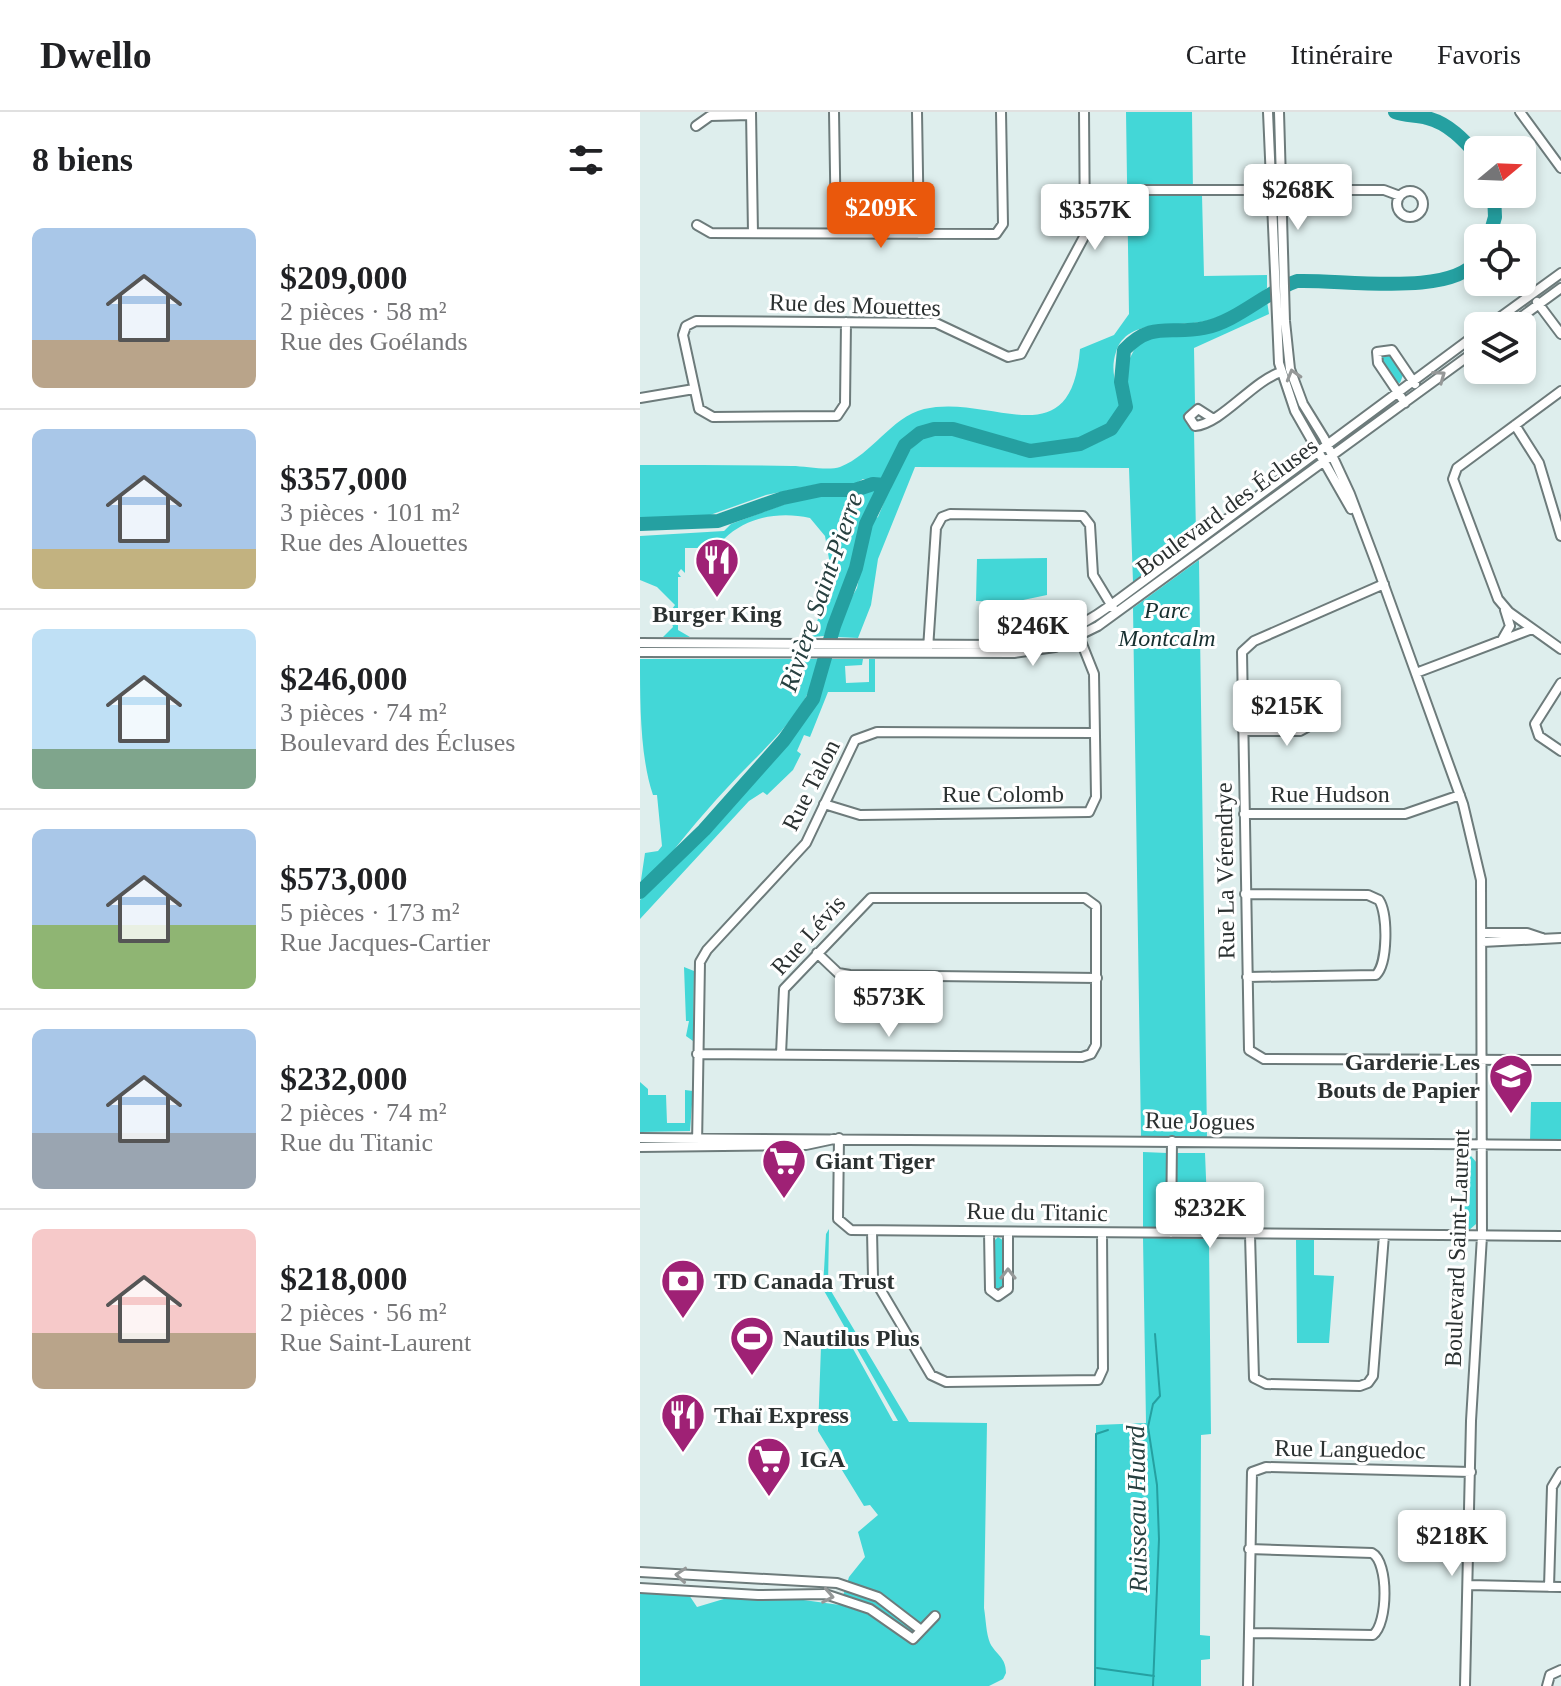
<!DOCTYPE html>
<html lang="fr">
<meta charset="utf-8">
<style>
:root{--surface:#fff;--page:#f6f6f6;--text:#202124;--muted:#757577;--line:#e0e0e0;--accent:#ea580c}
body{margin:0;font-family:Georgia,serif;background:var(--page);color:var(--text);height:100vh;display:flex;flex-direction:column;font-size:30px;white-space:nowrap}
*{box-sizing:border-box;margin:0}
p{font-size:26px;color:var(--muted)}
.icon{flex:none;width:44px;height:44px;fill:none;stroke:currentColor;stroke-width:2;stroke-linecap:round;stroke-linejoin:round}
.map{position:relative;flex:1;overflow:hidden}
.details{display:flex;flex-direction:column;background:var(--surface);width:640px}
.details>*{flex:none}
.needle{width:52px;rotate:71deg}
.buttons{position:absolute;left:824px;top:24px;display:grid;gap:16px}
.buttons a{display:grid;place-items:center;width:72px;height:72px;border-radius:12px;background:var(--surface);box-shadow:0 4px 12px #0003;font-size:40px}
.price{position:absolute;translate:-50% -68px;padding:0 18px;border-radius:8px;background:#fff;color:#222;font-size:26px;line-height:52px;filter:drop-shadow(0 2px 4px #0008)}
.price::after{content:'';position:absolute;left:50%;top:48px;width:24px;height:18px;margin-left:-12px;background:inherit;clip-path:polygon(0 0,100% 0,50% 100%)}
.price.selected{background:var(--accent);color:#fff}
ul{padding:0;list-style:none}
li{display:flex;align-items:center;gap:24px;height:200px;padding:0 32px}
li+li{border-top:2px solid var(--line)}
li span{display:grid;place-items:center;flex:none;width:224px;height:160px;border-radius:12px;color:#555}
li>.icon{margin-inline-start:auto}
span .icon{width:96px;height:96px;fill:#fffc;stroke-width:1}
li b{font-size:34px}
h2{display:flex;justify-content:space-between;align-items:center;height:96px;padding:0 32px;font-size:34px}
header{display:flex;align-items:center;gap:48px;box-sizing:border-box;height:112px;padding:0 40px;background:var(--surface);border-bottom:2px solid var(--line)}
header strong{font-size:38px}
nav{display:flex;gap:44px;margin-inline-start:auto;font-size:28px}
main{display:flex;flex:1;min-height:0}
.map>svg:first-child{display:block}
.green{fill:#43d7d7}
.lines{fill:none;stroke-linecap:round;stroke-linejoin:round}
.stream{stroke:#25a0a1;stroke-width:2}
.river{stroke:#25a0a1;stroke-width:14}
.minor-casing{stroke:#6d7b7b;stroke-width:12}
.minor{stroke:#fff;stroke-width:8}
.oneway{stroke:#959898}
.labels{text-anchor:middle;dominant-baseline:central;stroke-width:6;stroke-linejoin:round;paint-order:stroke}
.street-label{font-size:24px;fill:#2b3131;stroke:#fff}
.park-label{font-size:24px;font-style:italic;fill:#173030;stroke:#fff}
.poi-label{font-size:24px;font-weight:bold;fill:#2b3131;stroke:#fff;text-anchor:start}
.water-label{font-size:26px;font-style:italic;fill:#274040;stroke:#fff}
</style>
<header>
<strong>Dwello</strong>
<nav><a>Carte</a><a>Itinéraire</a><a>Favoris</a></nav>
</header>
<main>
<section class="details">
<h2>8 biens<svg class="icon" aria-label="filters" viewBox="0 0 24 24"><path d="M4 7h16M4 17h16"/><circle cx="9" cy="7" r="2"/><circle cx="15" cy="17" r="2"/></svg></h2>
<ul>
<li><span style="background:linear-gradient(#a9c7e8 70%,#b9a48a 0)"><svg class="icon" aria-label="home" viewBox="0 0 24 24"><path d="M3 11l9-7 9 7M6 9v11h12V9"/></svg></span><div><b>$209,000</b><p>2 pièces · 58 m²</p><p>Rue des Goélands</p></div></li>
<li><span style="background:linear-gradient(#a9c7e8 75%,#c2b280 0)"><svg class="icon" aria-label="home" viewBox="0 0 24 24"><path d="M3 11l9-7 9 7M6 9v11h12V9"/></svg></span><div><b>$357,000</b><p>3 pièces · 101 m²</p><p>Rue des Alouettes</p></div></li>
<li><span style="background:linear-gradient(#bfe0f5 75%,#7fa58c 0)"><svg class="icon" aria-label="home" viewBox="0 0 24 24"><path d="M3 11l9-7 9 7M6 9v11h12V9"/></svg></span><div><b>$246,000</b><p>3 pièces · 74 m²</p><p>Boulevard des Écluses</p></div></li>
<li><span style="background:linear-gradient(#a9c7e8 60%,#8fb573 0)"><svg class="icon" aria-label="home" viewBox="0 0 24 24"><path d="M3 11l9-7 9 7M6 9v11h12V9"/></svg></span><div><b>$573,000</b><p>5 pièces · 173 m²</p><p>Rue Jacques-Cartier</p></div></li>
<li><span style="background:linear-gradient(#a9c7e8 65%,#9aa5b1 0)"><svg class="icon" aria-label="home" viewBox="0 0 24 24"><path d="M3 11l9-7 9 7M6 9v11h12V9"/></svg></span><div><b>$232,000</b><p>2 pièces · 74 m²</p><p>Rue du Titanic</p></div></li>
<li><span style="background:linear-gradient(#f6c9c9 65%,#b9a48a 0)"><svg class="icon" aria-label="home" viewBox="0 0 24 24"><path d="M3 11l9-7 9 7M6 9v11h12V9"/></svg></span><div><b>$218,000</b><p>2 pièces · 56 m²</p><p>Rue Saint-Laurent</p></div></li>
</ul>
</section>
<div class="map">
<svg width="921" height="1574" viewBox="0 0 921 1574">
<rect width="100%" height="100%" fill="#deeeed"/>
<!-- green -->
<path class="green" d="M486,0H552L553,82L562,83L564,164L627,163V176C608,190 588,203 566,209C539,216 487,204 476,240C469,261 478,275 482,295L470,313L430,332L383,334L312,313L285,315L261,329L241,368L223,367L213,373L179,372L126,383L70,403L0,406V353C51,353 101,353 152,354C165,354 188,359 200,355C233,342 250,306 284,297C352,281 431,349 440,237L474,223L489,202Z
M627,189L629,202L554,236L555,292L544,306L554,318L556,423L493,470L489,356L275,355L238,447L231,493L218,526L196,525L202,502L217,476L230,410L238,405L262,346L286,322L313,320L370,340H416L459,330L476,319L488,302L487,252L498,230L508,225L569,221Z
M750,241L763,263L760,271L755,270L741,248L743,242Z
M233,378L239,381C216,426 205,477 184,524L172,525L192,464L185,424L170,406C139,399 107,405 84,427V436H45V461L41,457L38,461L41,465H38V518L50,525H23L33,515L29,501L35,493L17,475L0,468V424L84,419L91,412L167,384L213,383Z
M407,446V483L373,490L336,489L337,447Z
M559,448L567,1025H501L493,496Z
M0,547H181C167,604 124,635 87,676C59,706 33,738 8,772L0,775L5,741L18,739L22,734L17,683H13C0,645 0,590 0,547Z
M190,547H223L222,553L205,554L206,571L229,570V547H235V580H188L170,625L164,623L157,639L161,642L153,658L127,683L123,680L109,689L0,807V788L153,621L169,597Z
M44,855L54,859L53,929L46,924L49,909H46Z
M0,970L8,977V983H26L27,1011H45V978L53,979L50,1019L0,1020Z
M891,990H921V1029H890Z
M503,1040L527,1041V1109L520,1116H503Z
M537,1041H565L568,1116H544L536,1109Z
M823,1044H831L837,1051L836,1112L828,1119H823Z
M189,1117L188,1174L269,1310L347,1311L344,1496C346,1508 346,1521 350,1531C356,1543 366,1545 366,1561L363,1567L349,1574H0V1480L49,1483L57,1495L87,1486H149L200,1493L209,1465L225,1445L218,1420L238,1403L230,1393L224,1394L178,1319L181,1234L175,1230L201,1215L253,1309H258L183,1177L186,1122Z
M358,1125L364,1129V1177L360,1181L354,1177V1129Z
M503,1126L569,1127L571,1322L561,1323L560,1523L570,1524V1547L561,1548V1574H455L456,1313L506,1311Z
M656,1128H674V1163L694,1164L689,1231H657Z"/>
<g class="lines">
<!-- stream -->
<path class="stream" d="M457,1556L514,1564
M455,1574L456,1322L468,1318
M513,1574L519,1427L517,1373L508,1315L513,1292L520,1284L515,1222"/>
<!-- river -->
<path class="river" d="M755,0C765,4 776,3 787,6C808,11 824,28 838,44
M849,126L855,105L854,82
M0,412L78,409L143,386L181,378H215L233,372L245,373L265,333L280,321L294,317H313L390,339L440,332L471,317L486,295L481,270L484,238C513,208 529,223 564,216C598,209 625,180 657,169C702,167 813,186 838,147
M0,780L64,718L144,628L173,587L194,514L216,456L226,412L245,373"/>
<!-- minor casing -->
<g class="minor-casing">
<path id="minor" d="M111,0L113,121
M194,0L196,121
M277,0L279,122
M628,0L639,251L655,299L711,397
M639,0L645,209L650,257L663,292L684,326L710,382L736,451L823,692L841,768L842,1124L831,1309L825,1574
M880,0L921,56
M56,14L70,4L111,3
M446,78H744L760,84
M757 92a13 13 0 1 1 26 0a13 13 0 1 1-26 0Z
M57,113L71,121L356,122L363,112L361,0
M897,190L921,222
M206,210L205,292L197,304L73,305L59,297L43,223L46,214L56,209L296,211L368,245L381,242L445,123L444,0
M848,214L921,161
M869,214L921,176
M921,279L817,356L813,367L858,487L869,500L921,537
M0,286L54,277
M765,291L738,251L737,240L752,238L775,272
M572,306L558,297L549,305L555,314C581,312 613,269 641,260
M875,313L899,351L921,424
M744,472L614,529L602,540L609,938L624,947L921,948
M862,528L870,514L865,498
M0,531L361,533C405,532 435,519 471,493L838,221
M288,537L296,416L302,405L310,402L443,404L450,413L453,463L473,496
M0,540L374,541L415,535L458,514L838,237
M776,561L892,517
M921,571L895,612L899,624L921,639
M603,619H660L678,609
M184,692L220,703L449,700L456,685L454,562L438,522
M604,702H765L820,683
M605,782L728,783L739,788C748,802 748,851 736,863L607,865
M842,821H887L902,826
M842,830L921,826
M177,841L198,861L210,863L457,866
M57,942L442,945L451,942L456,933V794L445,786H231L144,877L141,942
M0,1026L921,1033
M199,1026L198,1107L211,1118L921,1124
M57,1034L60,850L67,838L166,731L215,628L237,620L455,621
M0,1035L166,1033L194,1027
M232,1119L233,1165L291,1263L306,1270L458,1268L463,1257L462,1121
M349,1120L350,1178L358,1184L368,1177V1120
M531,1121L532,1029
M610,1123L614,1266L626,1272L720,1274L728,1271L733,1264L744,1123
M609,1437L732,1441C749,1450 748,1512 733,1523L609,1521
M0,1460L197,1471L238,1485L281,1518
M828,1473L921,1475
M909,1475L912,1375L921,1360
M0,1476L118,1483L185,1482L230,1497L273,1527L295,1504
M608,1574L612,1360L626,1355L831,1360
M907,1574L910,1563L921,1558"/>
</g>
<!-- minor -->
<use href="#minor" class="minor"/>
</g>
<!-- one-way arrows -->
<defs><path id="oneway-chevron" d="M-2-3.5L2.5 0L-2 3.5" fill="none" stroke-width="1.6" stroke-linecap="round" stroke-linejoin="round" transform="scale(2)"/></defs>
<g class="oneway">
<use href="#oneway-chevron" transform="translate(653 263) rotate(-106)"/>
<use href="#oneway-chevron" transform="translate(800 264) rotate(-36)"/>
<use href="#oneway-chevron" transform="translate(368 1162) rotate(-90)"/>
<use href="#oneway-chevron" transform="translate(41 1463) rotate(-176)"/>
<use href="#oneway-chevron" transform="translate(188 1484) rotate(11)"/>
</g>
<!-- icons -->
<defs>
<g id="restaurant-pin" transform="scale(2.3)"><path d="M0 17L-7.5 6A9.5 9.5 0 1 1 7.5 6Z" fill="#9f2175" stroke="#fff"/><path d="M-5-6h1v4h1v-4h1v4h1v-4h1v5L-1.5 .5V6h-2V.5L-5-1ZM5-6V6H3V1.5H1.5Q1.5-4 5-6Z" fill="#fff"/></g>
<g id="school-pin" transform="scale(2.3)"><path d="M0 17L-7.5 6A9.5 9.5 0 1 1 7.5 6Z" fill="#9f2175" stroke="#fff"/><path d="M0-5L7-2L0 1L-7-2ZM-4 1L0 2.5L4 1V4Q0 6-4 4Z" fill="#fff"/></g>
<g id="supermarket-pin" transform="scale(2.3)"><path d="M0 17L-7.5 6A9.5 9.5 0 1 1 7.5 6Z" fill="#9f2175" stroke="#fff"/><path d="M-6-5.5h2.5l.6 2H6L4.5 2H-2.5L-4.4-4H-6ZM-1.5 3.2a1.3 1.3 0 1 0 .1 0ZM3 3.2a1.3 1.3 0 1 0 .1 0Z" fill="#fff"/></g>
<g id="bank-pin" transform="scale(2.3)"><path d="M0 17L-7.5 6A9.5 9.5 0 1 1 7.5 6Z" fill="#9f2175" stroke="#fff"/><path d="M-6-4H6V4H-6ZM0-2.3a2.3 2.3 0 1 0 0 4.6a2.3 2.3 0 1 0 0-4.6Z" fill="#fff"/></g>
<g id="stadium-pin" transform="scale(2.3)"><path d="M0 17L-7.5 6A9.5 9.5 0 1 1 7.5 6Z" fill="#9f2175" stroke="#fff"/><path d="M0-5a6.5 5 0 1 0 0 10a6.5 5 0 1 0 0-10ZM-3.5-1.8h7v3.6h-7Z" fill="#fff"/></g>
</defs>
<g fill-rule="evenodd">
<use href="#restaurant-pin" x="77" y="448"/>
<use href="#school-pin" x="871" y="964"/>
<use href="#supermarket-pin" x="144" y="1049"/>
<use href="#bank-pin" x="43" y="1169"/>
<use href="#stadium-pin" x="112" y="1226"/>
<use href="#restaurant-pin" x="43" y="1303"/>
<use href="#supermarket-pin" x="129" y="1347"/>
</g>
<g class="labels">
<!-- street labels -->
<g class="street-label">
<text transform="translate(215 193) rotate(2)">Rue des Mouettes</text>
<text transform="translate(587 395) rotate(-36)">Boulevard des Écluses</text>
<text transform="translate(171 673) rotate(-63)">Rue Talon</text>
<text x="363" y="682">Rue Colomb</text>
<text x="690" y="682">Rue Hudson</text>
<text transform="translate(585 759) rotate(-91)">Rue La Vérendrye</text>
<text transform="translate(168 823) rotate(-48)">Rue Lévis</text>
<text transform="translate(560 1009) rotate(1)">Rue Jogues</text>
<text transform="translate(397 1100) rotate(1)">Rue du Titanic</text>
<text transform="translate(817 1136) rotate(-88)">Boulevard Saint-Laurent</text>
<text transform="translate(710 1337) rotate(1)">Rue Languedoc</text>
</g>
<!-- park labels -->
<g class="park-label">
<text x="527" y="498">Parc<tspan x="527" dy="28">Montcalm</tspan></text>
</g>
<!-- poi labels -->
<g class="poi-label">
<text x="77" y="502" text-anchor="middle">Burger King</text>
<text x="840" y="950" text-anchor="end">Garderie Les<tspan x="840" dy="28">Bouts de Papier</tspan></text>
<text x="175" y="1049">Giant Tiger</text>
<text x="74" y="1169">TD Canada Trust</text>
<text x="143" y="1226">Nautilus Plus</text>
<text x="74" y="1303">Thaï Express</text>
<text x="160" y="1347">IGA</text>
</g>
<!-- water labels -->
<g class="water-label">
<text transform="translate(181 480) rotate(-71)">Rivière Saint-Pierre</text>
<text transform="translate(497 1397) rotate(-91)">Ruisseau Huard</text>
</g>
</g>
</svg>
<div class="buttons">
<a><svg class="needle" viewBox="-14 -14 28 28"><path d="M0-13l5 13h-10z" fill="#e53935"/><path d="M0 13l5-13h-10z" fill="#757577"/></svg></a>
<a><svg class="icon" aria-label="locate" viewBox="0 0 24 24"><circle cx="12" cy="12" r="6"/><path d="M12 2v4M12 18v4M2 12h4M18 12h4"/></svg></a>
<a><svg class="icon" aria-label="layers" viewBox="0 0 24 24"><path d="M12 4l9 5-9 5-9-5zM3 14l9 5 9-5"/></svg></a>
</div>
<b class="price" style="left:658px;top:120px">$268K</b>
<b class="price selected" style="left:241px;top:138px">$209K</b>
<b class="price" style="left:455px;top:140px">$357K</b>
<b class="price" style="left:393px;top:556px">$246K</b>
<b class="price" style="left:647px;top:636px">$215K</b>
<b class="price" style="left:249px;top:927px">$573K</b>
<b class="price" style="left:570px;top:1138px">$232K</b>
<b class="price" style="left:812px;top:1466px">$218K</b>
</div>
</main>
